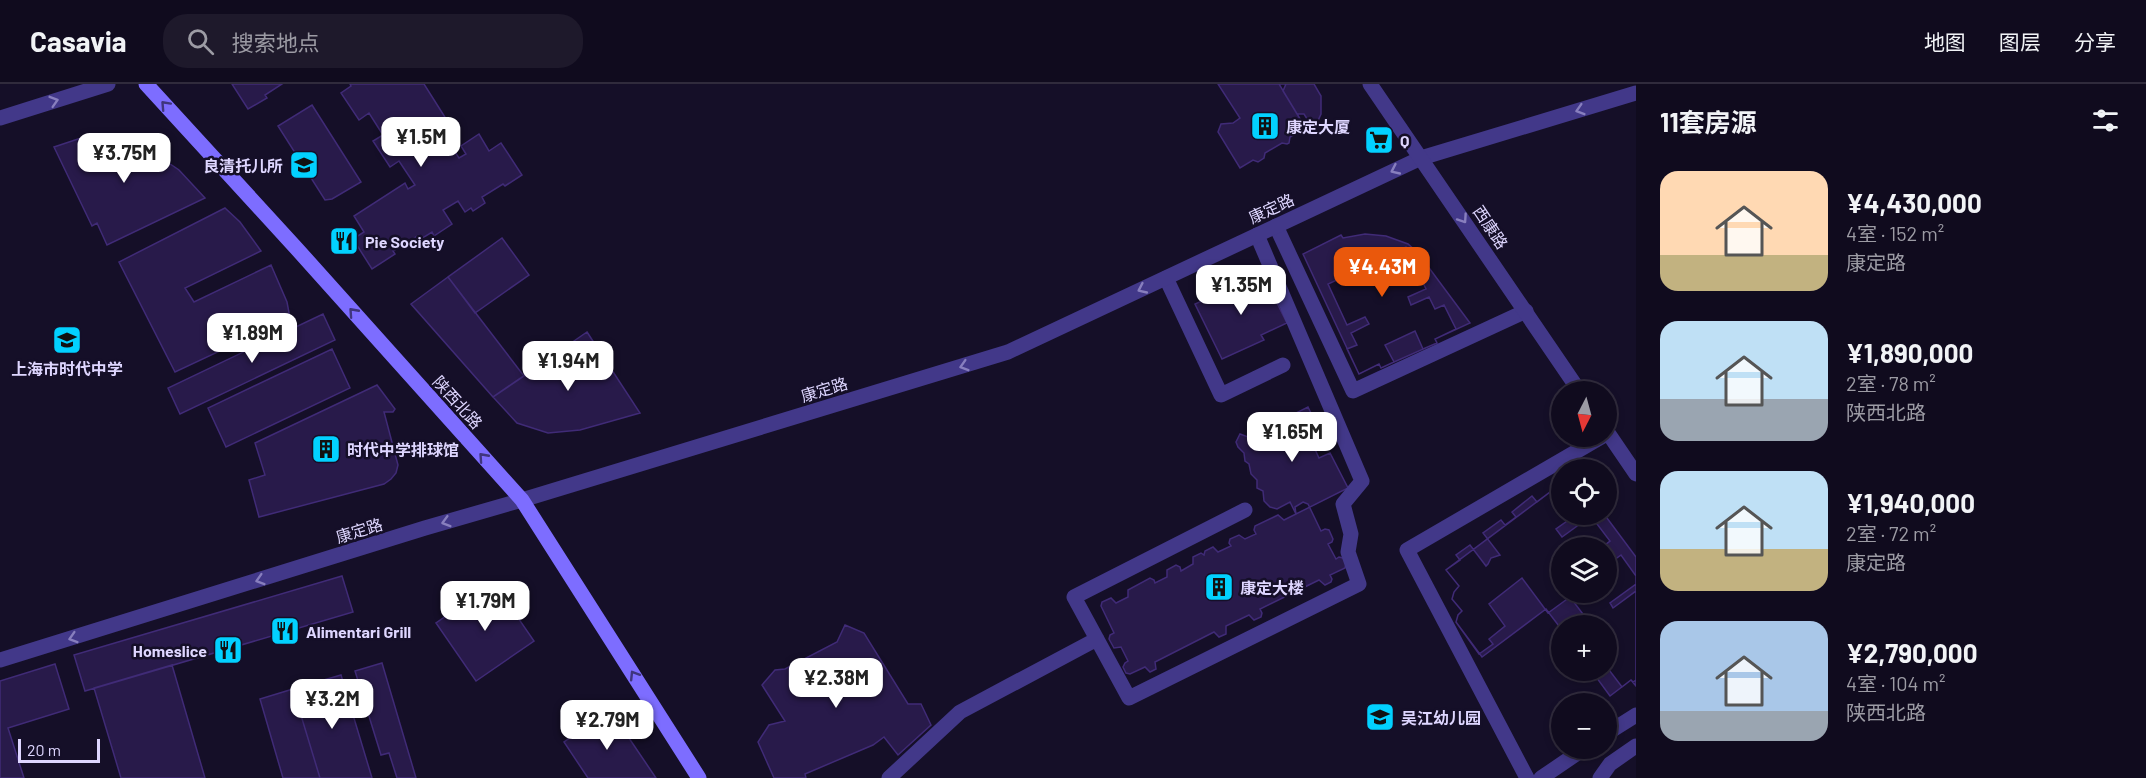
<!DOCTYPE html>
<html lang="zh">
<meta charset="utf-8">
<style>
:root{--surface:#100b1e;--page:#1e192b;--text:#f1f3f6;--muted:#9c9ba4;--line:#302b3c;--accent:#ea580c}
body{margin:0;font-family:Barlow,"Noto Sans SC",sans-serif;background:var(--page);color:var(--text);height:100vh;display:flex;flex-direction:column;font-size:22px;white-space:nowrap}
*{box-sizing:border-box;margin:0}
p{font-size:20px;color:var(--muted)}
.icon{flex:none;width:33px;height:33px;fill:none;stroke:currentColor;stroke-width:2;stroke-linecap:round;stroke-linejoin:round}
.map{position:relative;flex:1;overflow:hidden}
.details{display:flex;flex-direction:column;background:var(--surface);width:510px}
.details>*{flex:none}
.needle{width:39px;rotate:186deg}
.tools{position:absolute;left:1551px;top:297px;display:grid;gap:12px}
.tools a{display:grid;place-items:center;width:66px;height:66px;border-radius:50%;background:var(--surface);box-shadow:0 3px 9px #0003,0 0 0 2px var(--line);font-size:30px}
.scale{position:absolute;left:18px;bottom:15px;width:82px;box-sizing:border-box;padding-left:6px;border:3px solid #ded6ff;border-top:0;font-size:16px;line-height:21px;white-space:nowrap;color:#ded6ff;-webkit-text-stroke:4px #150f28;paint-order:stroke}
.price{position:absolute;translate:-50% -51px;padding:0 14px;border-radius:12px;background:#fff;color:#222;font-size:20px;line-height:39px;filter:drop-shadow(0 2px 3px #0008)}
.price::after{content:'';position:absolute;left:50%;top:36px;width:18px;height:14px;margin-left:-9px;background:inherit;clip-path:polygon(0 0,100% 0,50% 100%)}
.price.on{background:var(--accent);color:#fff}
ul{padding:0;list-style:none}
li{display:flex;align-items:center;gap:18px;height:150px;padding:0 24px}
li span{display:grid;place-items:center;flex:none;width:168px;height:120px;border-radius:18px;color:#555}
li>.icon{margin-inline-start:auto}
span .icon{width:72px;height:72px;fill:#fffc;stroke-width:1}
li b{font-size:26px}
h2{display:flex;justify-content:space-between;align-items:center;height:72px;padding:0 24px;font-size:26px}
header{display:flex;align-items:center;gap:36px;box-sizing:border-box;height:84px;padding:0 30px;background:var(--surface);border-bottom:2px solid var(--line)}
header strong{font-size:28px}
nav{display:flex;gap:33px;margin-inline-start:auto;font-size:21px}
.search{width:420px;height:54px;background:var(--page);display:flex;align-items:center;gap:15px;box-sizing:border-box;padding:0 21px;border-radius:24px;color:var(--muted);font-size:22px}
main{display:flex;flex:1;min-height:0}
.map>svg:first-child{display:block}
.building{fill:#281a4a;stroke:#402b77;stroke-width:1.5;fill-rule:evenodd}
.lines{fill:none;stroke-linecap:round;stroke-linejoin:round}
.service{stroke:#423889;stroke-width:15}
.minor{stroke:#423889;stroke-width:15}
.tertiary{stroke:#423889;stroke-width:15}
.secondary{stroke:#7d6dff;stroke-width:15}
.oneway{stroke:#887fbe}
.oneway2{stroke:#3f357e}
.labels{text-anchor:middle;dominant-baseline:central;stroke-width:5;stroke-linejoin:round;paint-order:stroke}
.poi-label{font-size:16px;font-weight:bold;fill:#ded6ff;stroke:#150f28;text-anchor:start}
.street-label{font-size:16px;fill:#ded6ff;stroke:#150f28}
</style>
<header>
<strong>Casavia</strong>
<div class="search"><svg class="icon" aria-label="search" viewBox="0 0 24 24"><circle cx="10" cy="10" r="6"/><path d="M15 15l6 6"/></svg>搜索地点</div>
<nav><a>地图</a><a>图层</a><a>分享</a></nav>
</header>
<main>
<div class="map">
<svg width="1636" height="694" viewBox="0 0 1636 694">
<rect width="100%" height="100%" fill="#150f28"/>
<!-- building -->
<path class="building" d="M232,0H282L265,11L267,14L248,25Z
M350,0H424L455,49L446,54L459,74L466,70L461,62L479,50L489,67L501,59L522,91L505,102L503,100L482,113L485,119L473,127L471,124L465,128L458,117L443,126L452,140L434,152L432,148L421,155L419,151L393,167L395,170L372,185L353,155L364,148L354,132L405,99L408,105L415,101L399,77L390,83L373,57L383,51L369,29L359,36L341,9L351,2Z
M1218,0H1286L1283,7L1297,30H1304L1311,41L1310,46L1308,48L1303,46L1290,53L1289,59L1287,60L1282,59L1265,69L1264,74L1258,78L1253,76L1240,84L1218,48L1221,40L1233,39L1240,34Z
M1279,0H1314L1321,12V30L1316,41L1308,48Z
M312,21L361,98L332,115L325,116L278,42Z
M87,52L116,53L148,65L179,86L205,114L107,161L97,139L92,142L54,63Z
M225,124L240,138L261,167L185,204L194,218L271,181L287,218L290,234L175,288L119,178Z
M1365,150L1386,152L1408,160L1418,169L1470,239L1435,255L1437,259L1394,278L1381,284L1379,280L1359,290L1303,170L1341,151L1343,154Z
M502,154L529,191L475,229L448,193Z
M1406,163L1426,205L1408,213L1411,221L1429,213L1435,225L1444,221L1456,245L1435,255L1437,259L1423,265L1415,247L1385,261L1394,278L1381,284L1379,280L1359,290L1347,265L1357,261L1351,249L1369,240L1365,233L1347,241L1328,200L1354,188L1356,193L1383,181L1380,175Z
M1262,189L1287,239L1261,251L1264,256L1222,275L1195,220Z
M448,193L524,292L493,313L411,220Z
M323,230L335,256L180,330L168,304Z
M587,248L640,329L580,346L548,349L517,339L493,313Z
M332,265L350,304L226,363L208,324Z
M377,301L395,325L393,328H384L398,381L396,389L391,395L384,400L259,433L249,396L265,391L255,359Z
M1308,323L1325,358L1314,363L1319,374L1330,369L1348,404L1296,430L1290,418L1277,425L1270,423L1264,417L1263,407L1257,404V396L1251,390L1249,380L1245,377L1244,369L1238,363L1236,358L1240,350L1248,353Z
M1562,399V430H1577L1556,445L1562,453L1591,432L1610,457L1601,464H1562V508H1606V482L1621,471L1636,492V500L1610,519L1613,524L1636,507V602L1631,596L1622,603L1606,582V542H1592L1570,513L1548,529L1522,494L1489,520L1505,542L1489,555L1493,560L1479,570L1456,538L1458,531L1462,527L1452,515L1454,508L1459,502L1446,486L1460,476L1456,471L1470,461L1486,482L1488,480L1491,474L1500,471L1483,449L1501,436L1505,441L1516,433L1512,428L1532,412L1537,418Z
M1562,399V430H1604L1636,473V596L1633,598L1631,596L1610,612L1591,586H1606V542H1562V546L1546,525L1482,573L1456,538L1458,531L1462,527L1452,515L1454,508L1459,502L1446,486ZM1562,464H1606V508H1562Z
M1303,418L1308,420L1321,447L1325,445L1329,446L1333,455L1332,458L1328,460L1336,475L1339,473L1343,474L1346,480L1345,484L1330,491L1332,495L1331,498L1325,501L1319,496L1260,525L1262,529L1261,533L1254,536L1249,531L1226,542V550L1219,553L1214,548L1155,578L1156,585L1150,588L1145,583L1130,590L1126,589L1123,583L1125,579L1128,577L1121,563L1114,564L1109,555L1110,551L1114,549L1101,522L1102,518L1111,514L1116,519L1128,513V506L1150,494L1154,496L1155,499L1167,493V486L1176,481L1180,483L1181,487L1193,480V473L1201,469L1204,471L1205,467L1213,463L1218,468L1231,462L1229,459L1230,455L1239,451L1245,455L1256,450L1254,446L1255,442L1278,431L1284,436L1296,430L1295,423Z
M342,492L353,528L85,607L74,571Z
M494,499L534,557L476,597L436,539Z
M845,541L864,549L908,620H921L931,641L898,671L884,653L873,661L805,690L806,694H774L758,658L769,641L785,637L762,601L775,586L785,585L837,558Z
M382,579L416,694H397L389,669L381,671L355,587Z
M55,580L69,625L8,644L24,694H0V597Z
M172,581L205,694H121L94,604Z
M341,591L372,694H320L293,605Z
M293,605L320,694H283L260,615Z
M610,626L656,694H588L564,658Z"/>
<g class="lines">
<!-- service -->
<path class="service" d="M1276,142L1353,307L1526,227
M1166,194L1221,311L1283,281
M1245,426L1074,513L1129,614L1359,500L1348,468L1351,450L1343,420L1362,397L1257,151
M1606,650L1636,631
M889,694L960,628L1097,555
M1527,694L1407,466L1603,352
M1541,694L1585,664
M1600,694L1610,680L1636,662"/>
<!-- minor -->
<path class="minor" d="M0,34L108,0
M0,576L425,444L522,416L1008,268L1421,74L1636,9"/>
<!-- tertiary -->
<path class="tertiary" d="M1370,0L1580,308
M1606,346L1636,390"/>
<!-- secondary -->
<path class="secondary" d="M146,0L297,165L522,416L699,694"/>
</g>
<!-- one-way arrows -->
<defs><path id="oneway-chevron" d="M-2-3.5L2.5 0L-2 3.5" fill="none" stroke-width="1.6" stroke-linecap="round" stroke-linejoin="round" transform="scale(1.5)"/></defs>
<g class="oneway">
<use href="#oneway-chevron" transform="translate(54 17) rotate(-17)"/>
<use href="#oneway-chevron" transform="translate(1580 26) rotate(163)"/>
<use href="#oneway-chevron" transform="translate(1395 86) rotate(155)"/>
<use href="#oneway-chevron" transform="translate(1463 135) rotate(56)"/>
<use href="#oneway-chevron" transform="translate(1142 205) rotate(155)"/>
<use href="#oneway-chevron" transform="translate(964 282) rotate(163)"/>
<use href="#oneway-chevron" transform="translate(446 438) rotate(164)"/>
<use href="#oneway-chevron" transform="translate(260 496) rotate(163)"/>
<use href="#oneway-chevron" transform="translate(73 554) rotate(163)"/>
</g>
<g class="oneway2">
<use href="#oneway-chevron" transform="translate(165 21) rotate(-133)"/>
<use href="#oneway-chevron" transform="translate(353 228) rotate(-132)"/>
<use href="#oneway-chevron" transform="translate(483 373) rotate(-132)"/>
<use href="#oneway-chevron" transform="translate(634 591) rotate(-122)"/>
</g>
<!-- icons -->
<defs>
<g id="building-square" transform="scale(1.5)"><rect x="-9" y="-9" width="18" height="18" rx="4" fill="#02d1ff" stroke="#150f28"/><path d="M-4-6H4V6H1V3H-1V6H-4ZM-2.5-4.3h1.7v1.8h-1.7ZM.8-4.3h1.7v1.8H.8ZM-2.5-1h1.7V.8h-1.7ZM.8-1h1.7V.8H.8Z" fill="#111"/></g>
<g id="supermarket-square" transform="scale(1.5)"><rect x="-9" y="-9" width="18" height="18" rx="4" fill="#02d1ff" stroke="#150f28"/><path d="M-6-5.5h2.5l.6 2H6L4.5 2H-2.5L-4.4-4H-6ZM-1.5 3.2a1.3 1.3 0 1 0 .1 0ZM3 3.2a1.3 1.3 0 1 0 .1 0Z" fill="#111"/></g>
<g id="school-square" transform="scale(1.5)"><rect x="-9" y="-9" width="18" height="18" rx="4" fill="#02d1ff" stroke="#150f28"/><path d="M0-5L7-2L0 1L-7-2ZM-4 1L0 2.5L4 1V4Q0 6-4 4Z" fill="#111"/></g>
<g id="restaurant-square" transform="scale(1.5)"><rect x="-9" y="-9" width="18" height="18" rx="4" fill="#02d1ff" stroke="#150f28"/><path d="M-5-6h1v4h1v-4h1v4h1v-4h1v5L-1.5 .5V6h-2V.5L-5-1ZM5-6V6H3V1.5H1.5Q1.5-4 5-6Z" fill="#111"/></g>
</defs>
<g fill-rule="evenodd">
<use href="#building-square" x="1265" y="42"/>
<use href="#supermarket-square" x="1379" y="56"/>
<use href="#school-square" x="304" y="81"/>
<use href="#restaurant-square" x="344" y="157"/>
<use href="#school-square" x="67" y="256"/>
<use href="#building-square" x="326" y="365"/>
<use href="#building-square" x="1219" y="503"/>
<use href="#restaurant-square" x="285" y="547"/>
<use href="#restaurant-square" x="228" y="566"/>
<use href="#school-square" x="1380" y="633"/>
</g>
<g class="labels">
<!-- poi labels -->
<g class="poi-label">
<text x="1286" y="42">康定大厦</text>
<text x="1400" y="56">Q</text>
<text x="283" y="81" text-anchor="end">良清托儿所</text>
<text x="365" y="157">Pie Society</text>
<text x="67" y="284" text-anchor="middle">上海市时代中学</text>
<text x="347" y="365">时代中学排球馆</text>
<text x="1240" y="503">康定大楼</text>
<text x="306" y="547">Alimentari Grill</text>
<text x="207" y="566" text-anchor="end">Homeslice</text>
<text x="1401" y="633">吴江幼儿园</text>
</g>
<!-- street labels -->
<g class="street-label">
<text transform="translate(1271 124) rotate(-25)">康定路</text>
<text transform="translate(1491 143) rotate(56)">西康路</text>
<text transform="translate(824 305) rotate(-17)">康定路</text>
<text transform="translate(458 318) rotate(48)">陕西北路</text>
<text transform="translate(359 446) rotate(-17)">康定路</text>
</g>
</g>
</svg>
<div class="tools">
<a><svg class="needle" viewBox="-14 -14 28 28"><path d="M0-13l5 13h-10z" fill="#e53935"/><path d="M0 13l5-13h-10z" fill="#9c9ba4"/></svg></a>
<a><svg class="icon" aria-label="locate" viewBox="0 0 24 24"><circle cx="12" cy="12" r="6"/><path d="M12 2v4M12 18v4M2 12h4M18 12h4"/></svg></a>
<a><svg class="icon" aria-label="layers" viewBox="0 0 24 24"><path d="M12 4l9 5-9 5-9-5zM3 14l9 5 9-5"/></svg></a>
<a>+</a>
<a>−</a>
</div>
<div class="scale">20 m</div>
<b class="price" style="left:421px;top:84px">¥1.5M</b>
<b class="price" style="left:124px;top:100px">¥3.75M</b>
<b class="price on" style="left:1382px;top:214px">¥4.43M</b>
<b class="price" style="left:1241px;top:232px">¥1.35M</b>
<b class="price" style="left:252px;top:280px">¥1.89M</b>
<b class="price" style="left:568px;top:308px">¥1.94M</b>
<b class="price" style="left:1292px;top:379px">¥1.65M</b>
<b class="price" style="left:485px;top:548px">¥1.79M</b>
<b class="price" style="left:836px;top:625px">¥2.38M</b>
<b class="price" style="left:332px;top:646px">¥3.2M</b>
<b class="price" style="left:607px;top:667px">¥2.79M</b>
</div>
<section class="details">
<h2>11套房源<svg class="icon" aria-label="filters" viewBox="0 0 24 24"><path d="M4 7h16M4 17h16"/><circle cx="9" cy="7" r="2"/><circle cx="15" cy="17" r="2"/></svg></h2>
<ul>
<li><span style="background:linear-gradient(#ffd9b3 70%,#c2b280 0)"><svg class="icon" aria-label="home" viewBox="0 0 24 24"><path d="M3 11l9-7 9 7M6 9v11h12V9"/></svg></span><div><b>¥4,430,000</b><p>4室 · 152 m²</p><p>康定路</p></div></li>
<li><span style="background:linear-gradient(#bfe0f5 65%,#9aa5b1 0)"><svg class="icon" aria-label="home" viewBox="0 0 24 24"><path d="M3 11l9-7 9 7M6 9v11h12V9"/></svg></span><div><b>¥1,890,000</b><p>2室 · 78 m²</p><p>陕西北路</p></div></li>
<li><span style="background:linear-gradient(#bfe0f5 65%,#c2b280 0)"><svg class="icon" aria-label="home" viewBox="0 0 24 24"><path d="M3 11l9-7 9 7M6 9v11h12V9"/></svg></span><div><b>¥1,940,000</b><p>2室 · 72 m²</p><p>康定路</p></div></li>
<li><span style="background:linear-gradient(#a9c7e8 75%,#9aa5b1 0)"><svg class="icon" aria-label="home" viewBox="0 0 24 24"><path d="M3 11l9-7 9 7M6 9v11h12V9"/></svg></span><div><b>¥2,790,000</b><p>4室 · 104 m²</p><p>陕西北路</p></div></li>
</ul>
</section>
</main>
